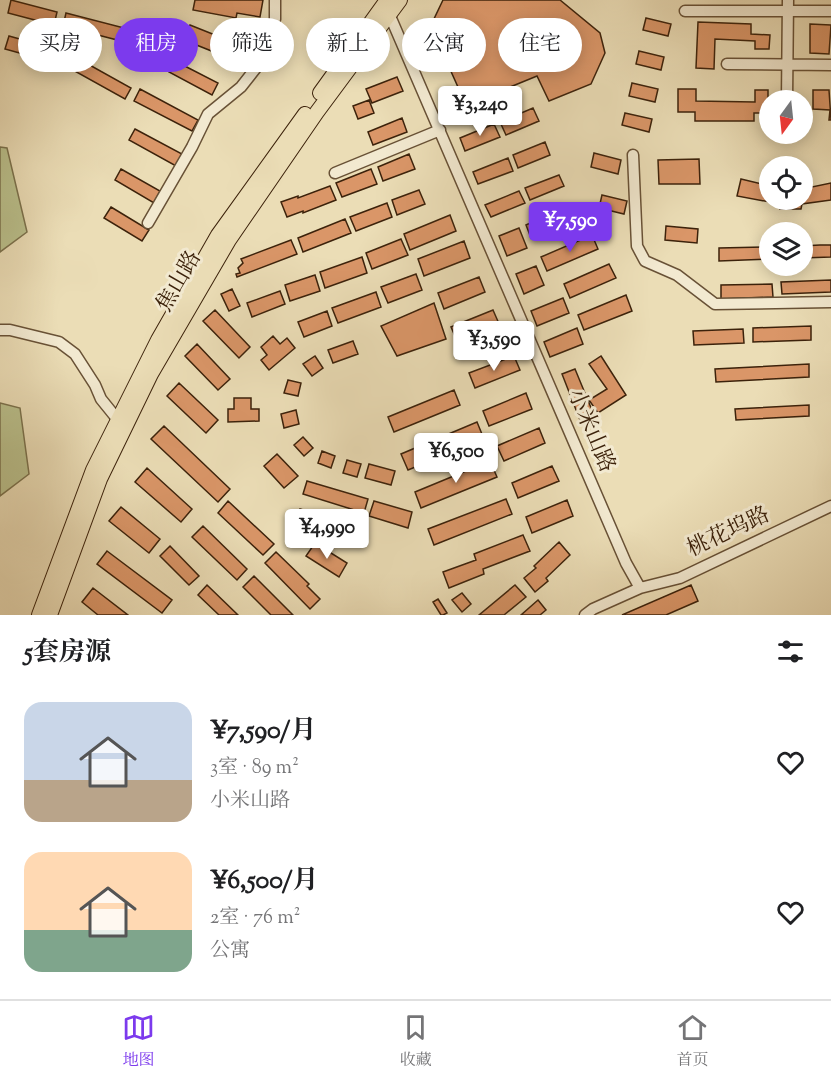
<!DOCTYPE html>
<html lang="zh">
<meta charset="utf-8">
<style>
:root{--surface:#fff;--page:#f6f6f6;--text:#202124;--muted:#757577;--line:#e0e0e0;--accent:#7c3aed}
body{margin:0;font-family:"Sorts Mill Goudy","Noto Serif SC",serif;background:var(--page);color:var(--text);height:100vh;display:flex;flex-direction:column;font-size:22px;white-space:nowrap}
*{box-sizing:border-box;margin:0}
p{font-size:20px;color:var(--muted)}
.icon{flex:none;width:33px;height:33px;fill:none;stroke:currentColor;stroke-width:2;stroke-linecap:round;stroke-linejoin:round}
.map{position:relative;height:615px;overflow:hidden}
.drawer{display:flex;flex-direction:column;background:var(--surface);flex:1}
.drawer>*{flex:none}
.hud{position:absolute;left:18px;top:18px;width:795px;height:54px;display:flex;gap:12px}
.needle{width:39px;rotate:195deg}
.fabs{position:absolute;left:759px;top:90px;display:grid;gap:12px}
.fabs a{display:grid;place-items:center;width:54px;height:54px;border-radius:50%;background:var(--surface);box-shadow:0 3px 15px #0003;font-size:30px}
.price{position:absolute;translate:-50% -51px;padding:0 14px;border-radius:6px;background:#fff;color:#222;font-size:20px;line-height:39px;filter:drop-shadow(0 2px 3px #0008)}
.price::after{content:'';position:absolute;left:50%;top:36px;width:18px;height:14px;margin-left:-9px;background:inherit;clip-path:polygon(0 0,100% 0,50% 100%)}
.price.current{background:var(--accent);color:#fff}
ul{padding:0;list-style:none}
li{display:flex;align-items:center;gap:18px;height:150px;padding:0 24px}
li span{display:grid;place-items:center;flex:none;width:168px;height:120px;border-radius:18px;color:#555}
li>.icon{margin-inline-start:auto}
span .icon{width:72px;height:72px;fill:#fffc;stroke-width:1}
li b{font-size:26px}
h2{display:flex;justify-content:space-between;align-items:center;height:72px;padding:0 24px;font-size:26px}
.chip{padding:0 21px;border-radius:27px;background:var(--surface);box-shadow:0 3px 15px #0003;font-size:21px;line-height:54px}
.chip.current{background:var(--accent);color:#fff}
.menu{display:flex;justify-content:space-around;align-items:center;height:84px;border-top:2px solid var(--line);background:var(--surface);font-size:16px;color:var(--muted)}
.menu a{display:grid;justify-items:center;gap:3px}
.menu .current{color:var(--accent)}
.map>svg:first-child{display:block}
.green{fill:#bac08c;stroke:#7b714c;stroke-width:1.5}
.building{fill:#da9668;stroke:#3c220b;stroke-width:1.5}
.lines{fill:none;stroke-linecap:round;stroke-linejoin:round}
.minor-casing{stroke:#685136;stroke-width:13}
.major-casing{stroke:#3c220b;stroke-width:16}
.minor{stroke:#f2e9d0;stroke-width:10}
.major{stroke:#ebddb6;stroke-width:14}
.labels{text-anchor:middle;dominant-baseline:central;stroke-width:6;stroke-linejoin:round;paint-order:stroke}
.street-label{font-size:22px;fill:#3c220b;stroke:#f2e9d0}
</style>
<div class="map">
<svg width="831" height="615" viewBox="0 0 831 615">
<rect width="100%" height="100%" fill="#ebddb6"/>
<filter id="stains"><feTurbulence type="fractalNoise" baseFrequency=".00333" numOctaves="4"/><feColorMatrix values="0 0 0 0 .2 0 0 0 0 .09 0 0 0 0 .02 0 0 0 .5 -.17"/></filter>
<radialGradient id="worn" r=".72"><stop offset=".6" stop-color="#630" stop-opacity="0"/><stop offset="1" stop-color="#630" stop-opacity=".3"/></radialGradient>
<!-- green -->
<path class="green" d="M0,147L7,148L27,232L0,252Z
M0,403L20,408L29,474L0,496Z"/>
<!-- building -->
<path class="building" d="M11,0L57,12L54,25L8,13Z
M195,0H263L260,17L237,13L236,18L193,10Z
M443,0H560L600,33L605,53L591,84L549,101L537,76L466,105L433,31V21Z
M66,13L128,29L125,42L63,26Z
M646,18L671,24L668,36L643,30Z
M698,22L751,24V34L770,35L769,49H755V41L715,39L714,69L696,68Z
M810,24L831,25L829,54L810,53Z
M190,25L235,43L237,37L254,44L247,61L231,54L229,58L184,40Z
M9,36L59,50L56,63L5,49Z
M639,51L664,57L661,70L636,64Z
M77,58L131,88L125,99L71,69Z
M175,61L218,83L212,95L169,72Z
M397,77L403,91L372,103L366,89Z
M632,83L658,89L655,102L629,96Z
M140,89L198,120L192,131L134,101Z
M678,89H696V101L755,102V90H768V113H754V121H695V112H678Z
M813,90H829L831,120H829L830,110L813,109Z
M369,100L374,113L358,119L353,106Z
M533,108L539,121L506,135L500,122Z
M625,113L652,119L649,132L622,125Z
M402,118L407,132L373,145L368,132Z
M494,124L500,137L465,151L460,138Z
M135,129L182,154L176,166L129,140Z
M545,142L550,155L518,168L513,155Z
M594,153L621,160L618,174L591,167Z
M409,154L415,169L383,181L378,167Z
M508,158L513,171L478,184L473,172Z
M699,159L700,184H659L658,160Z
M121,169L160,191L154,203L115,180Z
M371,169L377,184L342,197L336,183Z
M559,175L564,186L530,200L525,188Z
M741,179L770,186V200H802V189L831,183V200L802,204L801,209H780L781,204L737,196Z
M330,186L336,200L303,213V211L287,217L281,202L298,196V198Z
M419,190L425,204L397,215L392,200Z
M519,191L525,203L491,217L485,205Z
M602,195L627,201L624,214L599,208Z
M387,203L392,217L356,231L350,217Z
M574,204L580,218L531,238L526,225Z
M111,207L149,230L142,241L104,218Z
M450,215L456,231L410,250L404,234Z
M345,219L351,233L303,252L298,238Z
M666,226L698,229L697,243L665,240Z
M519,228L527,248L507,256L499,236Z
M592,235L598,249L547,271L541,257Z
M401,239L408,255L372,269L366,253Z
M291,240L297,254L237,277L236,274L240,273L238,268L243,263L241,259Z
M464,241L470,258L424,276L418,259Z
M820,245H831V257L802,258V246Z
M770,247V259L719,261V248Z
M362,257L367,273L325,288L320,272Z
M609,264L616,278L570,298L564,284Z
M536,266L544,285L524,294L516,274Z
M416,274L422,290L388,303L381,287Z
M315,275L320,291L290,301L285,285Z
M479,277L485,292L444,309L438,293Z
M831,280V292L782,294L781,282Z
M772,284L773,297L721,299V285Z
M232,289L240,306L229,311L221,294Z
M280,291L285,304L252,317L247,303Z
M376,292L381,307L338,323L332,308Z
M626,295L632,311L584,330L578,315Z
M563,298L569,313L537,326L531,311Z
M434,303L446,339L397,356L381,326Z
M215,310L250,347L239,358L203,321Z
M493,310L500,326L458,343L451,327Z
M327,311L332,326L304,337L298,322Z
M811,326V340L753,342V328Z
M577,328L583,344L550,357L544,342Z
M743,329L744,343L694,345L693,331Z
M273,336L280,344L287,338L295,348L269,370L261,360L267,355L261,347Z
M353,341L358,354L333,363L328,350Z
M197,344L230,379L218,390L185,356Z
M315,356L323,368L312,376L303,364Z
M514,356L520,370L475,388L469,373Z
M601,356L626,395L598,413L589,400L607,389L589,364Z
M809,364V377L716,382L715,369Z
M575,369L594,415L580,420L562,374Z
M288,380L301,383L298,396L284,393Z
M179,383L218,420L206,433L167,396Z
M454,390L460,405L394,432L388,417Z
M526,393L532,409L489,426L483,411Z
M234,398H251V409H259V421L228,422V409H234Z
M809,405V416L736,420L735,409Z
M296,410L299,424L284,428L281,414Z
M477,422L484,439L408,470L401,454Z
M164,426L230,489L218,502L151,439Z
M539,428L545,443L504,461L497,446Z
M303,437L313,448L304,456L294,445Z
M322,451L335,456L331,468L318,463Z
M277,454L298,476L284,488L264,466Z
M347,460L361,464L357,477L343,473Z
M490,461L497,477L421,508L415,492Z
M369,464L395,471L391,485L365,478Z
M552,466L559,481L518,498L512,483Z
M147,468L192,509L181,522L135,482Z
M307,481L368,499L364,513L303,494Z
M506,499L512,514L434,545L428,529Z
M567,500L573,516L532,533L526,517Z
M228,501L274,544L263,555L218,513Z
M374,501L412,512L408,528L369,516Z
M121,507L160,539L149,553L109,521Z
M300,509L358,526L353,541L296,523Z
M203,526L247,569L237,580L192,537Z
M523,535L530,551L483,569L484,574L449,588L443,572L476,560L474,554Z
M559,542L570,555L546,578L548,581L535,592L524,578L536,568L534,566Z
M315,543L347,563L339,577L306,556Z
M170,546L199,576L189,585L160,556Z
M107,551L172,600L162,613L97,564Z
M276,552L309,584L307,586L320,599L310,609L265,563Z
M254,576L293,615H271L243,587Z
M207,585L238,615H219L198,595Z
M515,585L526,597L504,615H479Z
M691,585L698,601L666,615H622Z
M93,588L128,615H98L82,602Z
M462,593L471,604L462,612L452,600Z
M438,599L447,613L443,615H441L433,602Z
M538,600L546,610L540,615H521Z"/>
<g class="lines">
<!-- minor casing -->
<g class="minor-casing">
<path id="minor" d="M387,9L626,563L640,588
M685,11H831
M727,64L831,65
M787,100L788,0
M633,155L637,246L645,261L677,275L715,304L831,302
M335,173L440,130
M148,223L192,147L208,114L241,87L263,59L275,19V0
M0,330H10L59,342L75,354L95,385L101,399L118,420
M585,615L593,609L640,588L680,578L831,506"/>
</g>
<!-- major casing -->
<g class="major-casing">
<path id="major" d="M320,93L387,0
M39,615L93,470L158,340L218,235L305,114
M50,615L100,479L151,374L229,240L317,112L400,0"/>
</g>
<!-- minor -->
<use href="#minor" class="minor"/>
<!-- major -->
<use href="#major" class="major"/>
</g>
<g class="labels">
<!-- street labels -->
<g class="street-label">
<text transform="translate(180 282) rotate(-60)">焦山路</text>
<text transform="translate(590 431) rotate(67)">小米山路</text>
<text transform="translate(729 533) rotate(-25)">桃花坞路</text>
</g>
</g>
<rect width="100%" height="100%" filter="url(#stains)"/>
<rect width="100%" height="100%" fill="url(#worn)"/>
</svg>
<div class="fabs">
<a><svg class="needle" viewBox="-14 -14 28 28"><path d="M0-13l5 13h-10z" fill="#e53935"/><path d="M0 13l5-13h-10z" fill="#757577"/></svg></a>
<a><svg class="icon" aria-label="locate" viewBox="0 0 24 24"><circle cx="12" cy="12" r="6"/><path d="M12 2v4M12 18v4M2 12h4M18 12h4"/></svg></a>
<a><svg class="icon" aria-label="layers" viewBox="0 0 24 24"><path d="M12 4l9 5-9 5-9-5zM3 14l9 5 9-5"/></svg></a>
</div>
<b class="price" style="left:480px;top:137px">¥3,240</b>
<b class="price current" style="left:570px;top:253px">¥7,590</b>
<b class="price" style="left:494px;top:372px">¥3,590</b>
<b class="price" style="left:456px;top:484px">¥6,500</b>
<b class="price" style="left:327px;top:560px">¥4,990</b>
<div class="hud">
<a class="chip">买房</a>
<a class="chip current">租房</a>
<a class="chip">筛选</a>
<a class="chip">新上</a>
<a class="chip">公寓</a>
<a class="chip">住宅</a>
</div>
</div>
<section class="drawer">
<h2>5套房源<svg class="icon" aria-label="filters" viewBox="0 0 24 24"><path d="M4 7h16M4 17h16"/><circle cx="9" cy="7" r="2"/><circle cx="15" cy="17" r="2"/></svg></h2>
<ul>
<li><span style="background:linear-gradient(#c9d6e8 65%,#b9a48a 0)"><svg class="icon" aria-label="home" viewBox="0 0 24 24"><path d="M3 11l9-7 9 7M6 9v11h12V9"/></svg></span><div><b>¥7,590/月</b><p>3室 · 89 m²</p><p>小米山路</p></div><svg class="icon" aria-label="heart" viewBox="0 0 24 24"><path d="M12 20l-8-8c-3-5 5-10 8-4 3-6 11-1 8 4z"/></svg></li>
<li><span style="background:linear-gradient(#ffd9b3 65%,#7fa58c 0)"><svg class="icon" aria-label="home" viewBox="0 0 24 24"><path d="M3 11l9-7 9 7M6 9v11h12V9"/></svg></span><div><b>¥6,500/月</b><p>2室 · 76 m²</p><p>公寓</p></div><svg class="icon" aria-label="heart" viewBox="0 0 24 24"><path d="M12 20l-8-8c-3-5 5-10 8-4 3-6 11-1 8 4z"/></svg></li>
</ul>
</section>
<nav class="menu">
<a class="current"><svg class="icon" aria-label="map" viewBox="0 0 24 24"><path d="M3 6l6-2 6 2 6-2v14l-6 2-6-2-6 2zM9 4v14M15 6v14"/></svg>地图</a>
<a><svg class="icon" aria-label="saved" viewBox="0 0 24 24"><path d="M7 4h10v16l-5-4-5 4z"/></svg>收藏</a>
<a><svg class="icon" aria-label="home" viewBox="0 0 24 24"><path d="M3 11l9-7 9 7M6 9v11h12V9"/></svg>首页</a>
</nav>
